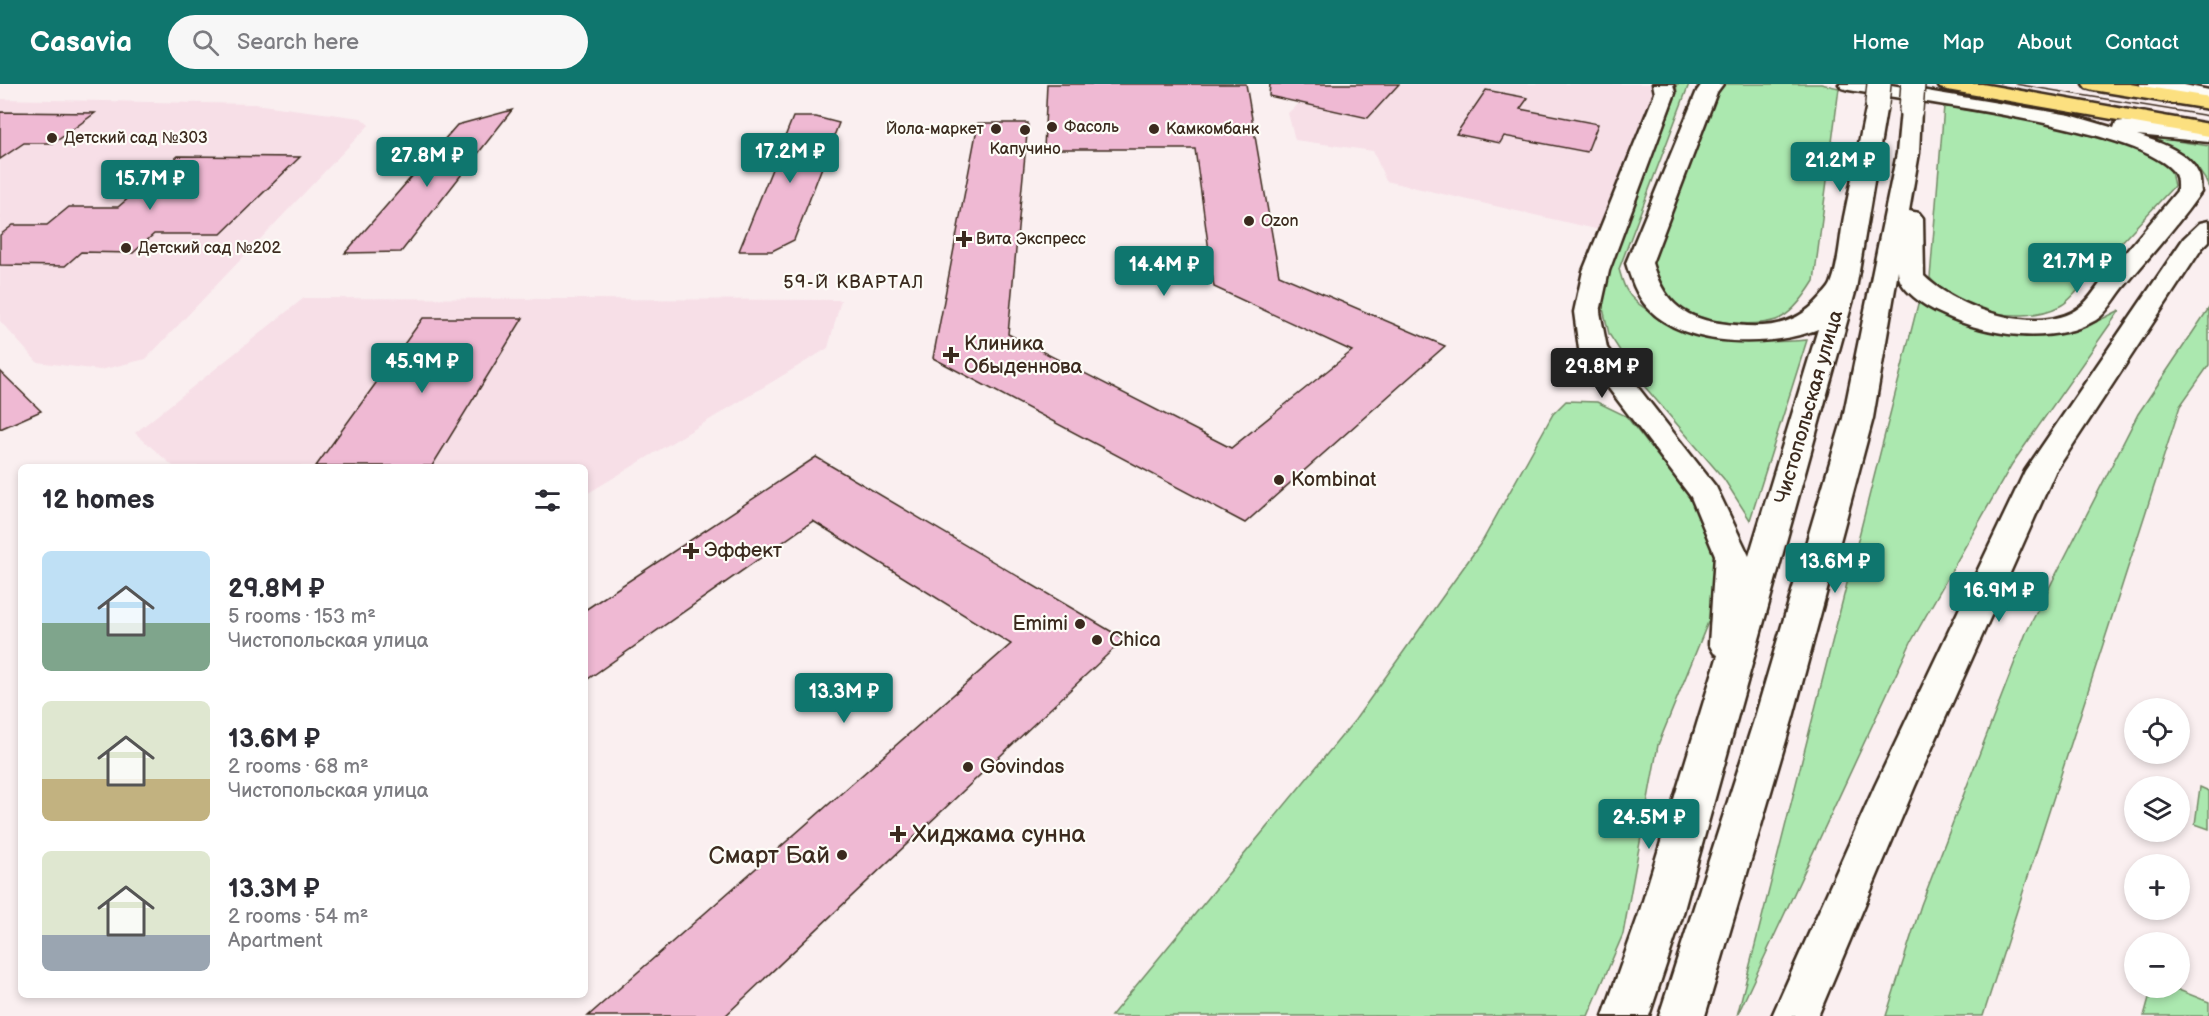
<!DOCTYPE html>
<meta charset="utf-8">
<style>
:root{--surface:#fff;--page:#f7f7f7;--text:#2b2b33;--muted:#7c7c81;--accent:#0f766e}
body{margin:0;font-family:"Balsamiq Sans",sans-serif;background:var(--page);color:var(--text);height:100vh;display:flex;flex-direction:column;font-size:22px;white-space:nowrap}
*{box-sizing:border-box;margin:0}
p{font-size:20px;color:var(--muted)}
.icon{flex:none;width:33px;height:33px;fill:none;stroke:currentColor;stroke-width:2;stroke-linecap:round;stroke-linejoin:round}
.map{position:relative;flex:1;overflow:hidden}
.details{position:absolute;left:18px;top:380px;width:570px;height:534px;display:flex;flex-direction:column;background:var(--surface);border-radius:9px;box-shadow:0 3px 9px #0003}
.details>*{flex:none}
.buttons{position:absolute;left:2124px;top:614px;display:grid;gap:12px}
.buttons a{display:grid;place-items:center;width:66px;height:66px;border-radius:50%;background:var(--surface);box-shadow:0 3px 9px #0003;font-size:30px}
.price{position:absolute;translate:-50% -51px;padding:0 14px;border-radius:6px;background:var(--accent);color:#fff;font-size:20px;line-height:39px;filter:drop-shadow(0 2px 3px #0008)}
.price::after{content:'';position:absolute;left:50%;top:36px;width:18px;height:14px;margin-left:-9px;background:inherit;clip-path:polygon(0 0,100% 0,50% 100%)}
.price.selected{background:#222;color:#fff}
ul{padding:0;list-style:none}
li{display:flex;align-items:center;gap:18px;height:150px;padding:0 24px}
li span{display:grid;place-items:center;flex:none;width:168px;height:120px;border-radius:9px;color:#555}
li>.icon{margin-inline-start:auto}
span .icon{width:72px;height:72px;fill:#fffc;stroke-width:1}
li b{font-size:26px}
h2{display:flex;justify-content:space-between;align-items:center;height:72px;padding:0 24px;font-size:26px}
header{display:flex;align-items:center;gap:36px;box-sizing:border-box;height:84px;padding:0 30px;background:var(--accent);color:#fff}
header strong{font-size:28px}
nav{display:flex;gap:33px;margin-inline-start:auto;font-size:21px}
.search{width:420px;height:54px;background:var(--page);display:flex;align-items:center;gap:15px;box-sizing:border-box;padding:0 21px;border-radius:33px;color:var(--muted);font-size:22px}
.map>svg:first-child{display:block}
.built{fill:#f7dfe7}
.green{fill:#abe8af;stroke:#738966;stroke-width:1.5}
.building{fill:#efb9d3;stroke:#3b2a1e;stroke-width:1.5}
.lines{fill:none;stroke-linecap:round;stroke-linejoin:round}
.secondary-casing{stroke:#3b2a1e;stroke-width:5}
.primary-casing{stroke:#3b2a1e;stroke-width:5}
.secondary{fill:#fdfcf7;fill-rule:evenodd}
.primary{fill:#fce080;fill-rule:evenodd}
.tram{stroke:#3b2a1e;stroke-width:1.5}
.secondary-bridge-casing{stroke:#3b2a1e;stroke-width:26;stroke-linecap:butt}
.secondary-bridge{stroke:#fdfcf7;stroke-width:23}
.poi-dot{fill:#3b2a1e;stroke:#fdfcf7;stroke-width:2}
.labels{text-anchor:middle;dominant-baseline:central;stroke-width:4.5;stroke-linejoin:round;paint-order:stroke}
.far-poi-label{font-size:16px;fill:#3b2a1e;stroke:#fdfcf7;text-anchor:start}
.far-quarter-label{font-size:18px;letter-spacing:1.5px;fill:#3b2a1e;stroke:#fdfcf7}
.poi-label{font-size:20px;fill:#3b2a1e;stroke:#fdfcf7;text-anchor:start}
.street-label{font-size:20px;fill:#3b2a1e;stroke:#fdfcf7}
.near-poi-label{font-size:24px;fill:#3b2a1e;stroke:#fdfcf7;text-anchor:start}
</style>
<header>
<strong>Casavia</strong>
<div class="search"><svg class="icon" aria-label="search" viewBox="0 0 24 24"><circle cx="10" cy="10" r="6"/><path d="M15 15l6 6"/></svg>Search here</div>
<nav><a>Home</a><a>Map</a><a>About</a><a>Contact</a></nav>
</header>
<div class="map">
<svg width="2209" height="932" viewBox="0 0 2209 932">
<rect width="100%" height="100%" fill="#faeff0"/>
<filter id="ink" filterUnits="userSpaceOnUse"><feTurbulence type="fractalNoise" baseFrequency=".0167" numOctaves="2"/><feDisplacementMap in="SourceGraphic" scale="12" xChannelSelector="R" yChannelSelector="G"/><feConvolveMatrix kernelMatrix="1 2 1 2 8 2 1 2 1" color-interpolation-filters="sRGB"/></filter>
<g filter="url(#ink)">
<!-- built -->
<path class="built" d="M1321,0H1656L1657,5L1600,146L1386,97L1373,67L1295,56L1288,29Z
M0,15L254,20L361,34L369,41L146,275L100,286L37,278L0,237Z
M304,214L841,216L828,264L585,411V382H173L135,349Z"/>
<!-- green -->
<path class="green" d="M1676,0H1689L1619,185C1621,192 1623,201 1627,207C1633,218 1645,224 1655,231C1706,262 1750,260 1807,256L1750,436L1724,395L1639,296L1609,250L1602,220L1610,183L1677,9Z
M1725,0H1821L1839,4L1814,197C1806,210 1791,231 1776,236C1745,246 1683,236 1662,210C1656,202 1652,189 1648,180L1718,9Z
M1944,22C2021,36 2103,42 2170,83L2174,102C2146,132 2117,163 2089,193C2081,202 2071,217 2060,222C2021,242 1957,227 1930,194Z
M2145,52L2209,62V104C2199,76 2171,63 2145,52Z
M1919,216C2000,248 2036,271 2120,226L2012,380L1911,558L1737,932Z
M2209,224V281L2180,322L1983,932H1886L1921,821L2026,549L2138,330Z
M1566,317L1597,318L1626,332L1690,413L1714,462L1717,516L1658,661L1623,850L1588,932H1111L1355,636L1483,456L1553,330Z
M2200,703L2209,707V745L2195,740Z
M2152,903H2171L2209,918V932H2144Z"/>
<!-- building -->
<path class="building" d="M1047,0H1246L1279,191L1445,262L1245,439L933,274L978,39H1028L1008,250L1231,364L1352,267L1214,203L1195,65H1044Z
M1270,0H1399L1368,34L1269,12Z
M1486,6L1528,14L1520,25L1598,40L1587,68L1504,52L1500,59L1456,50Z
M512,26L401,168L345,169L457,41Z
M0,28L95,29L54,59H24L0,75Z
M793,33H816L839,39L794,156L772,167H739Z
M178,72L300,73L221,150H154L133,169L81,168L65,182L0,181V151L13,141H47L69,123H118Z
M423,234H523L432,382H316Z
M0,287L41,327L0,345Z
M816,373L1124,555L725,932H588L1011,560L813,437L585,597V526Z"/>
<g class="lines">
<!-- secondary casing -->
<g class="secondary-casing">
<path id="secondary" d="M1653,0H1673L1675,9L1609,187L1600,228L1607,264L1716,403L1749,472L1818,245C1772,264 1684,264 1648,224C1636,211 1631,195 1626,179L1697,7L1702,0H1723L1717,8L1652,179C1663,215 1680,233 1719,239C1758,245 1792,246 1820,214C1823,210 1829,205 1831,200C1839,181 1840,153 1844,133C1852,95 1859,58 1867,20L1870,16L1877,14L1884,16L1887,20L1856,205L1682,833L1649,932H1603L1638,833L1718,571L1714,569L1709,560L1715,471L1691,413L1579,265L1574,228L1583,187L1655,9Z
M1839,0H1885L2070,31L2114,44L2116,38L2124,37L2209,46V58L2137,51C2158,58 2188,67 2198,89C2201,94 2200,102 2201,108C2177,142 2149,173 2123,204C2115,214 2107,229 2096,236C2051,262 1987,252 1942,230C1926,223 1898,206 1898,187L1873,334L1793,633L1705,932H1659L1755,633L1843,334L1897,69L1901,26L1904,22L1911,20L1918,22L1921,26L1919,69L1909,127L1919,129L1923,134L1924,192C1956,224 2040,254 2080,223C2090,216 2098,201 2106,192C2130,163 2154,135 2177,107C2177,99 2178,92 2172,86C2133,43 1913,17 1849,6L1842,4Z
M2139,0H2179L2209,6V18L2142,4Z
M2209,137V157L2202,164L2055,388L1915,702L1818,932H1772L1875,702L2025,387L2184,154L2200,139Z"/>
</g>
<!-- primary casing -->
<g class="primary-casing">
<path id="primary" d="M1937,0H1982L2209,40V52L1947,6L1940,4Z
M2083,0H2130L2209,13V25L2093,6L2086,4Z"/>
</g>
<!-- secondary -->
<use href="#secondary" class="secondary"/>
<!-- primary -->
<use href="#primary" class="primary"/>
<!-- tram -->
<path class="tram" d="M2015,0L2209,32"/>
<!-- secondary-bridge casing -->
<g class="secondary-bridge-casing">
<path id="secondary-bridge" d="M1877,20L1879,0
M1911,26L1913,0"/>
</g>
<!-- secondary-bridge -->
<use href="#secondary-bridge" class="secondary-bridge"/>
</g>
</g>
<!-- markers -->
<g class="poi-dot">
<circle cx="1052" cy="43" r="6"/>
<circle cx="996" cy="45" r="6"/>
<circle cx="1154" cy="45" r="6"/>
<circle cx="1025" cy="46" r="6"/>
<circle cx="52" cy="54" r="6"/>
<circle cx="1249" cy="137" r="6"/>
<path d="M961 146h6v6h6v6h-6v6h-6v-6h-6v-6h6z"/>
<circle cx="126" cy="164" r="6"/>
<path d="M948 262h6v6h6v6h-6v6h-6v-6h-6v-6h6z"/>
<circle cx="1279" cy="396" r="6"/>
<path d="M688 458h6v6h6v6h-6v6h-6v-6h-6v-6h6z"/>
<circle cx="1080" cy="540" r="6"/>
<circle cx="1097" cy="556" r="6"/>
<circle cx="968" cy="683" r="6"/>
<path d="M895 741h6v6h6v6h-6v6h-6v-6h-6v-6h6z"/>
<circle cx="842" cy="771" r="6"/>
</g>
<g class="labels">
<!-- far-poi labels -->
<g class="far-poi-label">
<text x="1064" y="43">Фасоль</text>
<text x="984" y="45" text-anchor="end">Йола-маркет</text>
<text x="1166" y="45">Камкомбанк</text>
<text x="64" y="54">Детский сад №303</text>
<text x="1025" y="65" text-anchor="middle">Капучино</text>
<text x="1261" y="137">Ozon</text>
<text x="976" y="155">Вита Экспресс</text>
<text x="138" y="164">Детский сад №202</text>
</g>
<!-- far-quarter labels -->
<g class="far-quarter-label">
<text x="854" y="198">59-Й КВАРТАЛ</text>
</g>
<!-- poi labels -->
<g class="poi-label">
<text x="964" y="260">Клиника<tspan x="964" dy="23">Обыденнова</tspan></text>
<text x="1291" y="396">Kombinat</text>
<text x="704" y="467">Эффект</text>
<text x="1068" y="540" text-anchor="end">Emimi</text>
<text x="1109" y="556">Chica</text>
<text x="980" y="683">Govindas</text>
</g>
<!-- street labels -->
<g class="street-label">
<text transform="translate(1809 323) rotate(-74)">Чистопольская улица</text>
</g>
<!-- near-poi labels -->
<g class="near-poi-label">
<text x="912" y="750">Хиджама сунна</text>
<text x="830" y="771" text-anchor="end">Смарт Бай</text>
</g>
</g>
</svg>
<div class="buttons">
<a><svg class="icon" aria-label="locate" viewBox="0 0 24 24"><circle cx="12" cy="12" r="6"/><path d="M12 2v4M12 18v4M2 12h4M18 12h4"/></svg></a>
<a><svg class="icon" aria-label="layers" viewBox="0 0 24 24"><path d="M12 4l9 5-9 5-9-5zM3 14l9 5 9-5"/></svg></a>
<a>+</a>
<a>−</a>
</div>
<b class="price" style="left:790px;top:100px">17.2M ₽</b>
<b class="price" style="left:427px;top:104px">27.8M ₽</b>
<b class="price" style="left:1840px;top:109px">21.2M ₽</b>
<b class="price" style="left:150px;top:127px">15.7M ₽</b>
<b class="price" style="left:2077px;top:210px">21.7M ₽</b>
<b class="price" style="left:1164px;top:213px">14.4M ₽</b>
<b class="price" style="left:422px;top:310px">45.9M ₽</b>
<b class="price selected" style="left:1602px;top:315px">29.8M ₽</b>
<b class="price" style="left:1835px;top:510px">13.6M ₽</b>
<b class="price" style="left:1999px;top:539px">16.9M ₽</b>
<b class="price" style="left:844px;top:640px">13.3M ₽</b>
<b class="price" style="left:1649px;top:766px">24.5M ₽</b>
<section class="details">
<h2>12 homes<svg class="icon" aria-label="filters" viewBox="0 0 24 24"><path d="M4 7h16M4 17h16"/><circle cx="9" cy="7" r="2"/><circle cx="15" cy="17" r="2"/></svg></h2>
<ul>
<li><span style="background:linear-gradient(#bfe0f5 60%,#7fa58c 0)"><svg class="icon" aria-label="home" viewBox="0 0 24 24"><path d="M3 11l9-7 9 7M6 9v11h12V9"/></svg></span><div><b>29.8M ₽</b><p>5 rooms · 153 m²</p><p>Чистопольская улица</p></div></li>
<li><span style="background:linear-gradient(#dfe7d0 65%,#c2b280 0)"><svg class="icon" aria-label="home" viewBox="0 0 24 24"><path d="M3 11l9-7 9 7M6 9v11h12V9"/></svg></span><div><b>13.6M ₽</b><p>2 rooms · 68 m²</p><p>Чистопольская улица</p></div></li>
<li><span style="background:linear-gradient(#dfe7d0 70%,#9aa5b1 0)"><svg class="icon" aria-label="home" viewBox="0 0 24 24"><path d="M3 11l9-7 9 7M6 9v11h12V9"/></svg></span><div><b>13.3M ₽</b><p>2 rooms · 54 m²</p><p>Apartment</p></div></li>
</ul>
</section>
</div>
